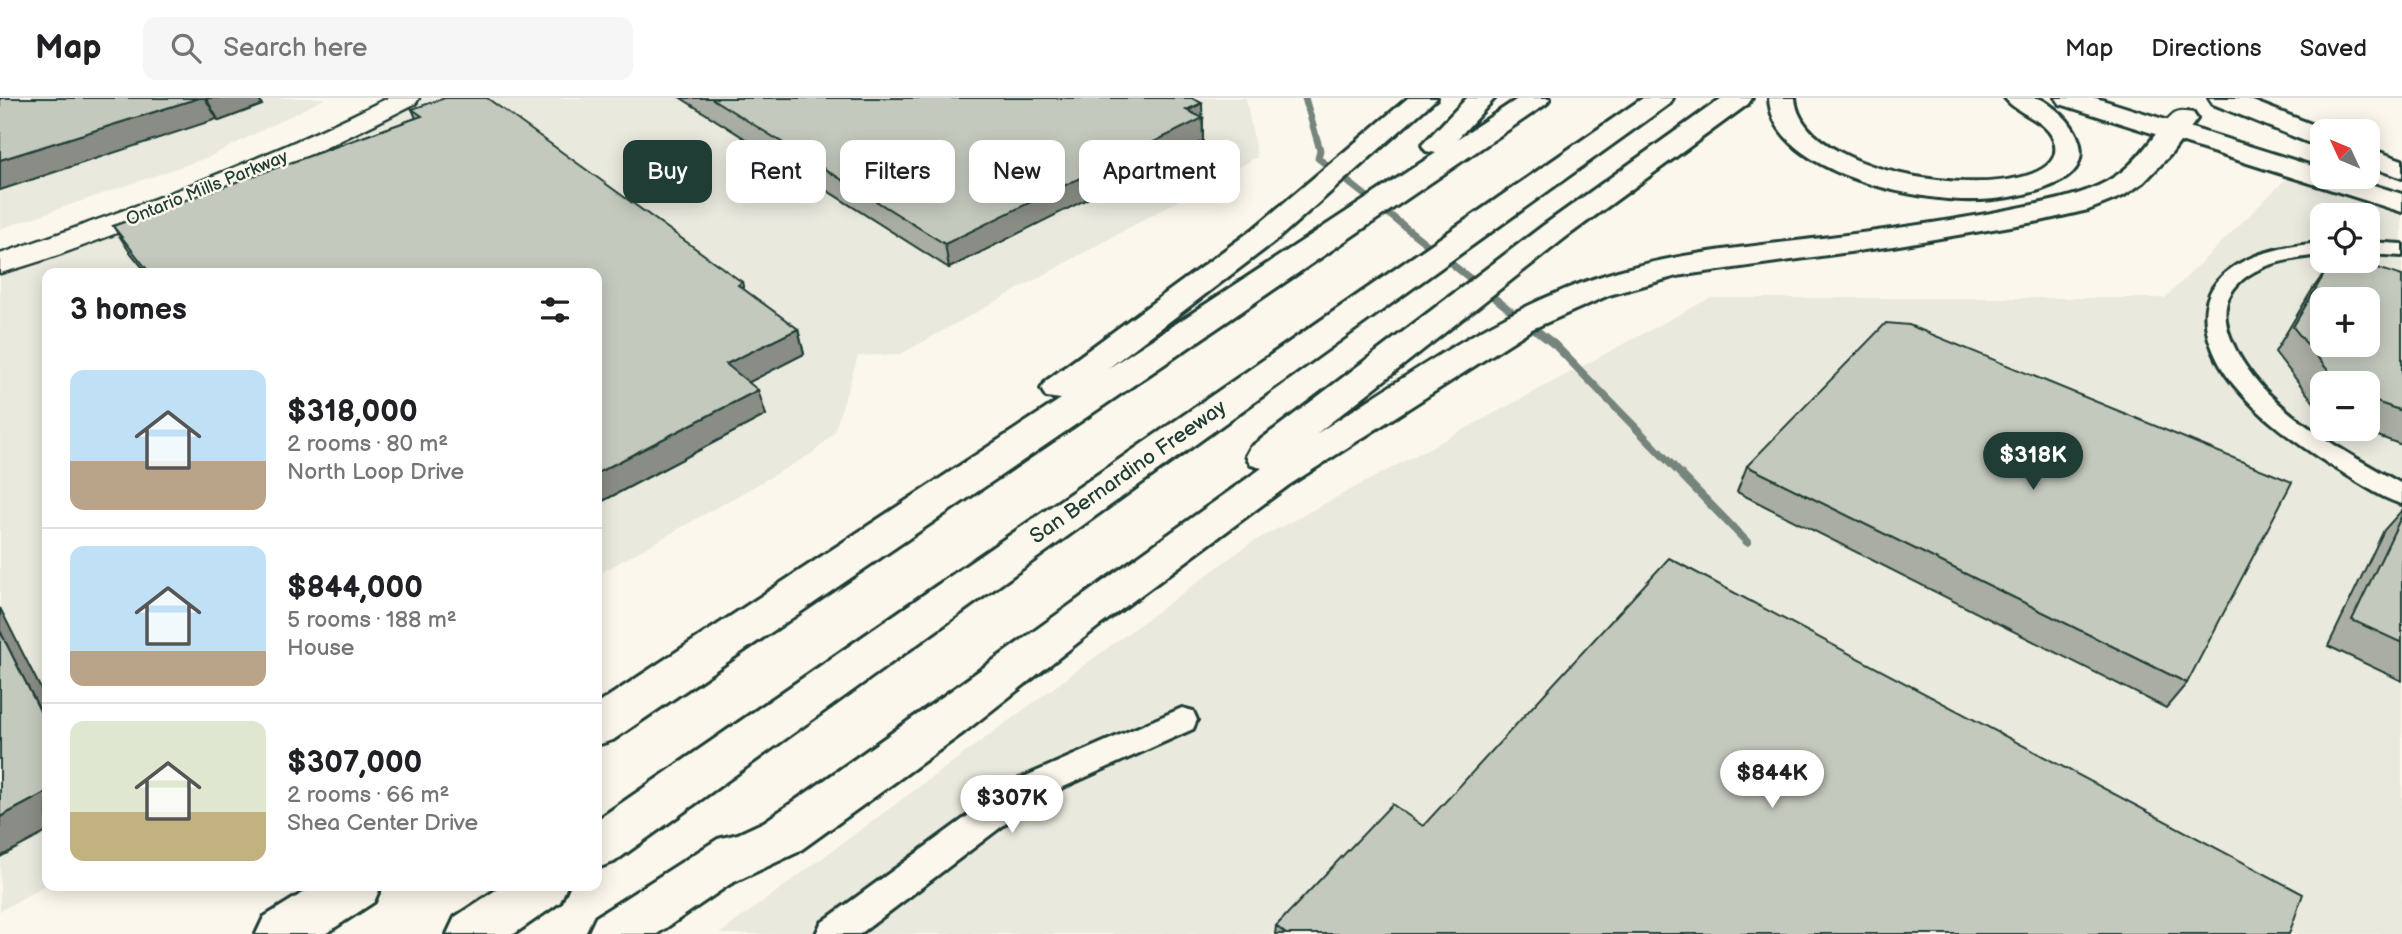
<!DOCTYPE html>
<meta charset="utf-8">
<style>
:root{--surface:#fff;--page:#f6f6f6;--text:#202124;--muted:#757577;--line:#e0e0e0;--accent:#1f3d34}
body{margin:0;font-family:"Balsamiq Sans",sans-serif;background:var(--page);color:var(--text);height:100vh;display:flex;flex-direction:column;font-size:26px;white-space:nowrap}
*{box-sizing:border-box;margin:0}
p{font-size:23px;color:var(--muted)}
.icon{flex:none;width:38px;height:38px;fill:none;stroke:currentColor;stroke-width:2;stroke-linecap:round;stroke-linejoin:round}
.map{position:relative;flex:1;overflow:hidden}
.sheet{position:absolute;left:42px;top:170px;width:560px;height:623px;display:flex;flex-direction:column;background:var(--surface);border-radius:14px;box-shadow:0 4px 18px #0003}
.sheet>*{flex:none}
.banner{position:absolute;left:623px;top:42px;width:665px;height:63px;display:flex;gap:14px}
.needle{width:46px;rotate:314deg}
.fabs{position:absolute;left:2310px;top:21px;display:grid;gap:14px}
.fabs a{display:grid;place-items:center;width:70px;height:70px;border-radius:14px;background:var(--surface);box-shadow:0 4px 18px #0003;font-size:35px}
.price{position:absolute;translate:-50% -60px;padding:0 16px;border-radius:24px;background:#fff;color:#222;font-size:23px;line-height:46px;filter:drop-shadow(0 2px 4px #0008)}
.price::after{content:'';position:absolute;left:50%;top:42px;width:21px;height:16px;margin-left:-10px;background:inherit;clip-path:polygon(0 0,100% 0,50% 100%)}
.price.active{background:var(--accent);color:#fff}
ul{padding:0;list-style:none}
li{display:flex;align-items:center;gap:21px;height:175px;padding:0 28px}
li+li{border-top:2px solid var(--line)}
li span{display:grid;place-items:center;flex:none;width:196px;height:140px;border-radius:14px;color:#555}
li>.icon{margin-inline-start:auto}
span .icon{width:84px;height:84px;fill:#fffc;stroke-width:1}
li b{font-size:30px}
h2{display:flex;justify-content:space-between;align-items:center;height:84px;padding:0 28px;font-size:30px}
.chip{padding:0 24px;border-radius:14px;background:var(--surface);box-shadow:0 4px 18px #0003;font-size:24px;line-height:63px}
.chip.active{background:var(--accent);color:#fff}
header{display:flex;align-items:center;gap:42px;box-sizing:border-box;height:98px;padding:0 35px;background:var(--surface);border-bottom:2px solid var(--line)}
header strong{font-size:33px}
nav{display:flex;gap:38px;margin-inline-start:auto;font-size:24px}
.search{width:490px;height:63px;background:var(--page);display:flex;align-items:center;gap:18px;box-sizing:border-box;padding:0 24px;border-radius:14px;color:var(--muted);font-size:26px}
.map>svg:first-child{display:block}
.built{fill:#eae9de;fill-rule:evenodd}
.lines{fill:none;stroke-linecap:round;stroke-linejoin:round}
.stream-far1{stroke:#74847b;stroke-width:7}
.stream{stroke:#74847b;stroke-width:8}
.minor-casing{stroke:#1f3d34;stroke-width:6}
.secondary-casing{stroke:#1f3d34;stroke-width:5}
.primary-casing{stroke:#1f3d34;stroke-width:6}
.motorway-casing{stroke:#1f3d34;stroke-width:6}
.minor{fill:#fbf7ec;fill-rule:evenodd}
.secondary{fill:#fbf7ec;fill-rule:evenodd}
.primary{fill:#fbf7ec;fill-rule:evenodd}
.motorway{fill:#fbf7ec;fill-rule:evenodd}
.wall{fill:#a9ada3;stroke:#1f3d34;stroke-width:2}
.shaded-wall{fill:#898d85;stroke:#1f3d34;stroke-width:2}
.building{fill:#c4c9be;stroke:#1f3d34;stroke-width:2;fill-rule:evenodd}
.labels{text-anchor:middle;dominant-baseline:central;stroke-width:5;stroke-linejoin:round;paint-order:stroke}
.far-street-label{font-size:18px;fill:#1f3d34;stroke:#fbf7ec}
.street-label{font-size:21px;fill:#1f3d34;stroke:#fbf7ec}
</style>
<header>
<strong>Map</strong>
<div class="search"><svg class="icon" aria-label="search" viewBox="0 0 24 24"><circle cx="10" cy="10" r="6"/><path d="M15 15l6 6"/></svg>Search here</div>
<nav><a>Map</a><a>Directions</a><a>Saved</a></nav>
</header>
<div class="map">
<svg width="2402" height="836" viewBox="0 0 2402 836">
<rect width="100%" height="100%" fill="#fbf7ec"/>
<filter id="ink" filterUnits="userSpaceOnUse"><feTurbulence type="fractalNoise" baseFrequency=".0143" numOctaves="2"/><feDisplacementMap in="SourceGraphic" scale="14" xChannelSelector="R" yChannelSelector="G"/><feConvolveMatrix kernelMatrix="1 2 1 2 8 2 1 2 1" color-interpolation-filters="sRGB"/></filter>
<g filter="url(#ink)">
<!-- built -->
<path class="built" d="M0,0H326L209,59L0,131Z
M426,0H1246L1257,59L901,256L858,258L834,335L813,355L597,477V175H47V786L0,813V177L156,121L238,88L314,56Z
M2289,78L2402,114V836H719L1249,446L1710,200H2165ZM2322,117H2368V163H2322ZM2322,201H2368V247H2322ZM2322,285H2368V331H2322Z"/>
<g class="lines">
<!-- stream-far1 -->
<path class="stream-far1" d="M1305,0L1320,52L1318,60L1520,220"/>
<!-- stream -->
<path class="stream" d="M1518,218L1555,247L1747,444"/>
<!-- minor casing -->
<g class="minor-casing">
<path id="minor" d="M2368,144L2402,146V158L2368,156Z
M2322,145V157C2292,160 2248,166 2231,195C2211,227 2250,279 2272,299C2309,335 2357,361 2402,386V406C2378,399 2354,381 2332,368C2296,345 2261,320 2234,287C2223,274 2214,257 2209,241C2188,168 2266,149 2322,145Z
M1182,610L1193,613L1197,622L1193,631L1039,700L860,836H816L821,825L1017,682Z"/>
</g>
<!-- secondary casing -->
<g class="secondary-casing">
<path id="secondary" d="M388,0H419L416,5C322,54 226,95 127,131C85,147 43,164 0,175V156C132,111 263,63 388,0Z"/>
</g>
<!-- primary casing -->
<g class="primary-casing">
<path id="primary" d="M2056,0H2096L2322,71V79H2348L2402,96V114L2060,6Z"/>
</g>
<!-- motorway casing -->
<g class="motorway-casing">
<path id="motorway" d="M1408,0H1437L1274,144L1107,271L1436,55L1426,53L1422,47L1467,0H1495L1457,41L1519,0H1550L1546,6L613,642L597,647V606L1061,301L1046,299L1041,291L1046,283L1252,132Z
M1643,0H1673L1669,6L614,764L597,770V722Z
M1722,0H1752L1748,6L1566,139L1316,336C1413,275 1507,205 1618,173C1685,154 1754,148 1822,140C1897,131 1973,120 2047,104C2074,98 2102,90 2124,72C2144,56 2157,31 2173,17C2179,12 2186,14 2193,15L2197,21L2171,56L2144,84L2123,98L2088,112L2040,123L1893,148L1677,178L1609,197L1532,231L1289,387L1099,528L963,635L798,754L730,786L657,836H588L596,819L718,741L738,736L764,724C932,609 1096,487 1262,370L1251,367L1246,358L1251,349L1544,127Z
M1769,0H1795C1801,89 2066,112 2055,47C2050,21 2018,18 2005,0C2015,0 2028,0 2037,0C2043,1 2050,7 2055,11C2080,30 2095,65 2061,83C2032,98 1994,103 1962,102C1905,100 1772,72 1769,0Z
M2209,0H2245L2329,33H2322V48L2312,46L2213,6Z
M2368,50L2402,62V80L2368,68Z
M314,788H381L374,804L325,836H256L264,819Z
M502,788H567L560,804L514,836H447L455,819Z"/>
</g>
<!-- minor -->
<use href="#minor" class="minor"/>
<!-- secondary -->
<use href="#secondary" class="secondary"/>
<!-- primary -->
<use href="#primary" class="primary"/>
<!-- motorway -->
<use href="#motorway" class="motorway"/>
</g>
<!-- wall -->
<path class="wall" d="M0,0H258L262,7L219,23L217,21Z
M681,0H1192L1203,20V43L949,170Z
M412,11L742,184L744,192L798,231L804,256L749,284L766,317L597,406V175H147L129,153L113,128L416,20Z
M2329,168L2402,178V347L2359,331H2368V285H2322V315L2275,254L2312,192Z
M1747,368L2187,585L2166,610L1737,394Z
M2402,412V583L2328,548L2384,432Z
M1423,728L2289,836H1275L1276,828Z"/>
<!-- shaded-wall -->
<path class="shaded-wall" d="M199,0H205L217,21L0,92V62Z
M206,0H258L262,7L219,23Z
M1202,5L1203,43L949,170L945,146Z
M798,231L804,256L734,292L726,266Z
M758,292L766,317L597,406V375Z
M0,510L47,603V627L0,533Z
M47,694V734L0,759V719Z"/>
<!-- building -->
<path class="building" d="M0,0H199L0,62Z
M445,0H487L742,184L738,187L798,231L726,266L758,292L597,375V175H150L113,128L422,18L412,11Z
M711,0H1192L1202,5L1186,12L1203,20L945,146Z
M2329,168H2372L2402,178V313L2368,301V285H2338L2293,229ZM2322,201H2368V247H2322Z
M1886,225L1909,227L2292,384L2187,585L1747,368Z
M2402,417V545L2352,522Z
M1669,460L2303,796L2289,836H1286L1276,828L1392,706L1423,728Z
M0,533L47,627V694L0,719Z"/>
</g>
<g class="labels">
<!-- far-street labels -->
<g class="far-street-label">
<text transform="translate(207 90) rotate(-22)">Ontario Mills Parkway</text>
</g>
<!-- street labels -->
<g class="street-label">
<text transform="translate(1128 374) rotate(-35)">San Bernardino Freeway</text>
</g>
</g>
</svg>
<div class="fabs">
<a><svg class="needle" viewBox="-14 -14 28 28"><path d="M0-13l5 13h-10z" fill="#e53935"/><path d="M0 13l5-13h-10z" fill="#757577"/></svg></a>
<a><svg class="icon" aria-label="locate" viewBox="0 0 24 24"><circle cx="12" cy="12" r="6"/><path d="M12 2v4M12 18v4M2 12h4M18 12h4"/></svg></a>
<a>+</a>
<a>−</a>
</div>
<b class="price active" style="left:2033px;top:394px">$318K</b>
<b class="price" style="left:1772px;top:712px">$844K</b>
<b class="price" style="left:1012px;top:737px">$307K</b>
<div class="banner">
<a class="chip active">Buy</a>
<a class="chip">Rent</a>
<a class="chip">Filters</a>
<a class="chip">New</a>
<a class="chip">Apartment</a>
</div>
<section class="sheet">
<h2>3 homes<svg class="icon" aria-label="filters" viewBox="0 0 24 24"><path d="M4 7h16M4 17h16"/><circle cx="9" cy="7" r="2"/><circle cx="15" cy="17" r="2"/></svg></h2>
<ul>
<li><span style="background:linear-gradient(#bfe0f5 65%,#b9a48a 0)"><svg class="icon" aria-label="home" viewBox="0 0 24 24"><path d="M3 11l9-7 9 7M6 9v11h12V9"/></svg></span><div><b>$318,000</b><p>2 rooms · 80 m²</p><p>North Loop Drive</p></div></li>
<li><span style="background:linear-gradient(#bfe0f5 75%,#b9a48a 0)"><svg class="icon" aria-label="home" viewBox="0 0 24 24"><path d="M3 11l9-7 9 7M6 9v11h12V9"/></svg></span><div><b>$844,000</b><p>5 rooms · 188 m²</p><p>House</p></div></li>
<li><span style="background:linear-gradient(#dfe7d0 65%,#c2b280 0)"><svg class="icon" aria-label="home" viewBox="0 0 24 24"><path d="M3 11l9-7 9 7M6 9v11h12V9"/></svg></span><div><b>$307,000</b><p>2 rooms · 66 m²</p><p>Shea Center Drive</p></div></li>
</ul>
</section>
</div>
